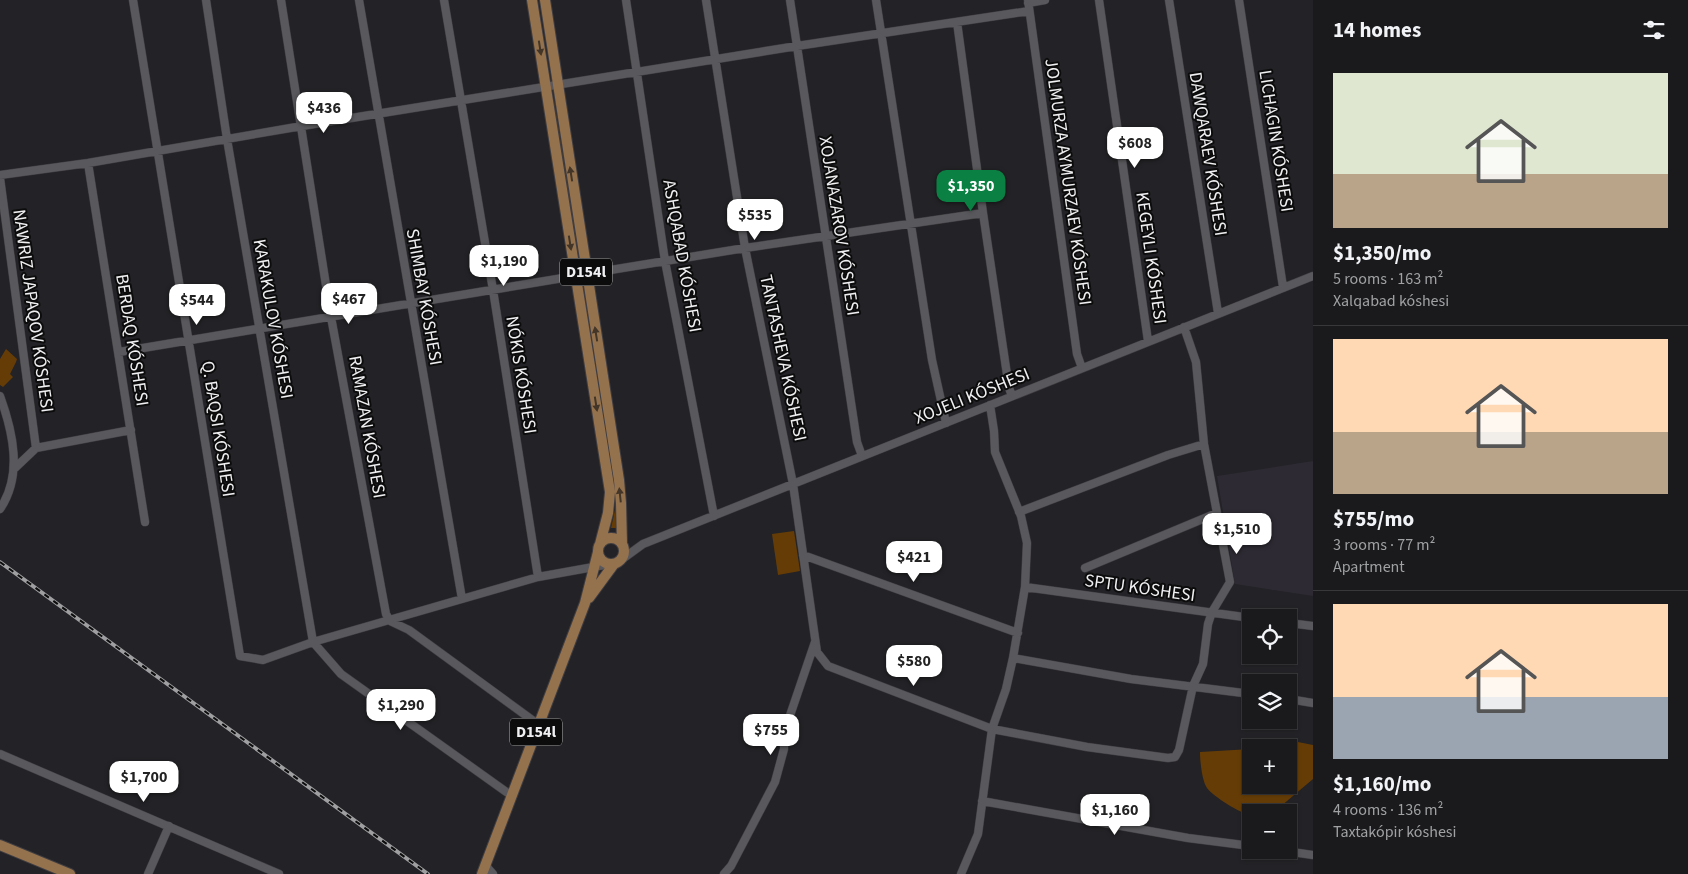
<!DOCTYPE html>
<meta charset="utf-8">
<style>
:root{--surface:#1a1a1c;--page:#272729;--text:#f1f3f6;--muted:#9fa1a3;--line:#38383b;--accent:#0b8043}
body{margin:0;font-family:"Source Sans 3",sans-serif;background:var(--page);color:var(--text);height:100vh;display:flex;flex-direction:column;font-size:19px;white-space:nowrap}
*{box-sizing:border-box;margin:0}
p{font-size:16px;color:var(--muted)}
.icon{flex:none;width:28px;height:28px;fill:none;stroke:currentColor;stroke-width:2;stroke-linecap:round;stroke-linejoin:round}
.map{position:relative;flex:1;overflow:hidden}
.side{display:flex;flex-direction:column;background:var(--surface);width:375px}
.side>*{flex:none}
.tools{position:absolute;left:1242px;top:609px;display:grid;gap:10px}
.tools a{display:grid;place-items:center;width:55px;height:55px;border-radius:0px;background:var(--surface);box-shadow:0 1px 4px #0004,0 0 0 1px var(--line);font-size:25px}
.price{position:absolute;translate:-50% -42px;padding:0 11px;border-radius:10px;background:#fff;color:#222;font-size:16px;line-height:32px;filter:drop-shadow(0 1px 2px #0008)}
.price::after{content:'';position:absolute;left:50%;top:30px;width:15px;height:11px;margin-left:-8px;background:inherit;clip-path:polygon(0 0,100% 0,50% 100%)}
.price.selected{background:var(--accent);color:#fff}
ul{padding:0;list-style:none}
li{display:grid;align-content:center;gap:10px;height:265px;padding:0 20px}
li+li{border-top:1px solid var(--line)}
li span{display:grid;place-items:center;height:155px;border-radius:0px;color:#555}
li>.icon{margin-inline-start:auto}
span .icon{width:90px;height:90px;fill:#fffc;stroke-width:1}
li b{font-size:21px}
h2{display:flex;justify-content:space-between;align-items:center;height:60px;padding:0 20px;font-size:21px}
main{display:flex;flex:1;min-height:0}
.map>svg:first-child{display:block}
.built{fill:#2d2a33}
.green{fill:#653c06}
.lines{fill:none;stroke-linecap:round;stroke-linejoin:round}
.minor-casing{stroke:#3f3d41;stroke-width:9}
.major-casing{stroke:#3f3d41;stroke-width:12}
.minor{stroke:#59585c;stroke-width:8}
.major{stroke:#95724e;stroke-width:10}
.rail-casing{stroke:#9f9ea1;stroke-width:4}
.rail{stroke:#0c0c0d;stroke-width:2;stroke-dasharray:5.5;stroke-linecap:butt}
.oneway{fill:#433527}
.labels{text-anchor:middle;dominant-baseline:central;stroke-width:4;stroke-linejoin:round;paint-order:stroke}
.shield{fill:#0c0c0d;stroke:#acabad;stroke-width:1}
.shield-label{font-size:16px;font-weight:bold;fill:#f0eff1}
.street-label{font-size:18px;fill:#f0eff1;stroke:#0c0c0d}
</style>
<main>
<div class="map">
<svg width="1313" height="874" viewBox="0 0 1313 874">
<rect width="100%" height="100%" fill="#232226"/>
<!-- built -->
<path class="built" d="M1313,461V596L1235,584L1217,476Z"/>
<!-- green -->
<path class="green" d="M552,101H554L618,492V511L616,528H611L615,510V492Z
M6,349L17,359L16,362L10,374L13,377L3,387L0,385V359Z
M794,531L800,571L778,575L772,534Z
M1288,740L1313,745V779L1274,812H1251V816C1239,812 1215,798 1207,788C1202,781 1200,761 1200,752L1251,749V785H1289V748L1256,747Z"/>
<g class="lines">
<!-- minor casing -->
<g class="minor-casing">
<path id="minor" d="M133,0L240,656L263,660L313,642L538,577L610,564
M206,0L227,139L313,642L341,674L512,796
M281,0L331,317L386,614L390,621L409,630L539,725
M359,0L462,599
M444,0L493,290L538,577
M626,0L665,261L714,516
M706,0L745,248L793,484L817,652L828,666L992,729L1087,747L1168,758L1175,757L1179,750L1193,686L1203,664L1208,624L1212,612L1230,582L1204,444L1196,362L1184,327
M790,0L857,442L862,456
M876,0L932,360L946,423
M1028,0L1077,354L1082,368
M1099,0L1148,341
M1169,0L1218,313
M1239,0L1283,287
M1028,3L1045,0
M957,22L983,213L1009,388L1012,396
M88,163L145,522
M0,175L88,163L302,126L797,46L1029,11
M0,178L36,448
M586,274L745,248L983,213
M119,352L575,276
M0,396C13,432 23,475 0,509
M15,468L36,448L131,430
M1019,512L1168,455L1204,444
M803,555L1018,633
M621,560L643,544L1313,276
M1085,568L1217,513
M1025,587L1251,618
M1289,623L1313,626
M1013,658L1131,679L1251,694
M1289,699L1313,703
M0,754L279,874
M982,801L1188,838L1251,846
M1278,850L1313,855
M485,865L493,874
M148,874L169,826
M724,874L731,866L775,782L784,749V733L815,642
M961,874L978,834L992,729L1006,689L1013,658L1025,587L1027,543L1021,516L995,452L994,431L990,405"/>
</g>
<!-- major casing -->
<g class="major-casing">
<path id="major" d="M532,0L610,492L608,513L600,544
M545,0L619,480L621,503L622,544
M598 551a13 13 0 1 1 26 0a13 13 0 1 1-26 0Z
M589,598L614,564
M0,845L70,874
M482,874L585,603L598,552"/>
</g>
<!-- minor -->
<use href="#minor" class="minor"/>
<!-- major -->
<use href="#major" class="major"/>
<!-- rail casing -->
<g class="rail-casing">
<path id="rail" d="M0,562L428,874"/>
</g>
<!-- rail -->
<use href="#rail" class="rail"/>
</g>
<!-- one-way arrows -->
<defs><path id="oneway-solid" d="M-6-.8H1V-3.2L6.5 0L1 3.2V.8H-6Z" transform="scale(1.25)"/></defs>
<g class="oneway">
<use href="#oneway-solid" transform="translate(540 48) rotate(81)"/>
<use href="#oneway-solid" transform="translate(571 174) rotate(-99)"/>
<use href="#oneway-solid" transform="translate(570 243) rotate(81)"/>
<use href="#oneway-solid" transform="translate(596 334) rotate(-99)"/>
<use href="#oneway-solid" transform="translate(596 404) rotate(81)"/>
<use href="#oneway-solid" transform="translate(620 495) rotate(-96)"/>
</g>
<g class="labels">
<!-- shield labels -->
<g class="shield">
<rect x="560" y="258.5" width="52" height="27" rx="4"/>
<rect x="510" y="718.5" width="52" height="27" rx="4"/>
</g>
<g class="shield-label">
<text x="586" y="272">D154l</text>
<text x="536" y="732">D154l</text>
</g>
<!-- street labels -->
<g class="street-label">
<text transform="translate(1276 141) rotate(81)">LICHAGIN KÓSHESI</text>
<text transform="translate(1208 154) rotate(81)">DAWQARAEV KÓSHESI</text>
<text transform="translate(1068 182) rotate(82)">JOLMURZA AYMURZAEV KÓSHESI</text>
<text transform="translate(839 226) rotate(81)">XOJANAZAROV KÓSHESI</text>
<text transform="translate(682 256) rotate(80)">ASHQABAD KÓSHESI</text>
<text transform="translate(1151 258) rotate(82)">KEGEYLI KÓSHESI</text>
<text transform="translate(424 297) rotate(80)">SHIMBAY KÓSHESI</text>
<text transform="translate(33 311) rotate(82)">NAWRIZ JAPAQOV KÓSHESI</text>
<text transform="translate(273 319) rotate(80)">KARAKULOV KÓSHESI</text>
<text transform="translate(132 340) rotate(81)">BERDAQ KÓSHESI</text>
<text transform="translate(783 358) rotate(78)">TANTASHEVA KÓSHESI</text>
<text transform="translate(521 375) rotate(81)">NÓKIS KÓSHESI</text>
<text transform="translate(972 396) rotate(-22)">XOJELI KÓSHESI</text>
<text transform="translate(367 427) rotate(80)">RAMAZAN KÓSHESI</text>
<text transform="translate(218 429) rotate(81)">Q. BAQSI KÓSHESI</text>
<text transform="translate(1140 588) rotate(8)">SPTU KÓSHESI</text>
</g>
</g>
</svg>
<div class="tools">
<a><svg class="icon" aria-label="locate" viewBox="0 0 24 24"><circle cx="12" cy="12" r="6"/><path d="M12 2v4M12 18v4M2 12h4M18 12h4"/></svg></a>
<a><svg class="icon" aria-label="layers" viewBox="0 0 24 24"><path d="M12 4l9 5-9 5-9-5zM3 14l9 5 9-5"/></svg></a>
<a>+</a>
<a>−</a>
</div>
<b class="price" style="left:324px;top:134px">$436</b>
<b class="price" style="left:1135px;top:169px">$608</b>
<b class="price selected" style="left:971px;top:212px">$1,350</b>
<b class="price" style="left:755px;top:241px">$535</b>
<b class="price" style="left:504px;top:287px">$1,190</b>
<b class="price" style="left:349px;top:325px">$467</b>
<b class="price" style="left:197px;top:326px">$544</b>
<b class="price" style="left:1237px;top:555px">$1,510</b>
<b class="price" style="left:914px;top:583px">$421</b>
<b class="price" style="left:914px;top:687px">$580</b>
<b class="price" style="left:401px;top:731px">$1,290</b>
<b class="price" style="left:771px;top:756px">$755</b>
<b class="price" style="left:144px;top:803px">$1,700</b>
<b class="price" style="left:1115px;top:836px">$1,160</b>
</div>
<section class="side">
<h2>14 homes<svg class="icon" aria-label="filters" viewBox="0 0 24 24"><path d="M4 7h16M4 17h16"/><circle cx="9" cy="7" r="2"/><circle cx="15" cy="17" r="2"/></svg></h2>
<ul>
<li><span style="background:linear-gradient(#dfe7d0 65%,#b9a48a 0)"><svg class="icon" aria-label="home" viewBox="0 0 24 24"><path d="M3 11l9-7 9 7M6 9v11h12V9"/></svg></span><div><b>$1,350/mo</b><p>5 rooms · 163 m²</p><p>Xalqabad kóshesi</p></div></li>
<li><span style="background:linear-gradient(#ffd9b3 60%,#b9a48a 0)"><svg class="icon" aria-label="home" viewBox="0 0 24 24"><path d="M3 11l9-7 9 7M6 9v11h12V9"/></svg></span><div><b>$755/mo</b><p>3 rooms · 77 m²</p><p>Apartment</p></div></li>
<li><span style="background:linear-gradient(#ffd9b3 60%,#9aa5b1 0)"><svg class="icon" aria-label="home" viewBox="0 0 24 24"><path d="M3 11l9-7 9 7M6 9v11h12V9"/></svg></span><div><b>$1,160/mo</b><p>4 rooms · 136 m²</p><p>Taxtakópir kóshesi</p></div></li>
</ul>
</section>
</main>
